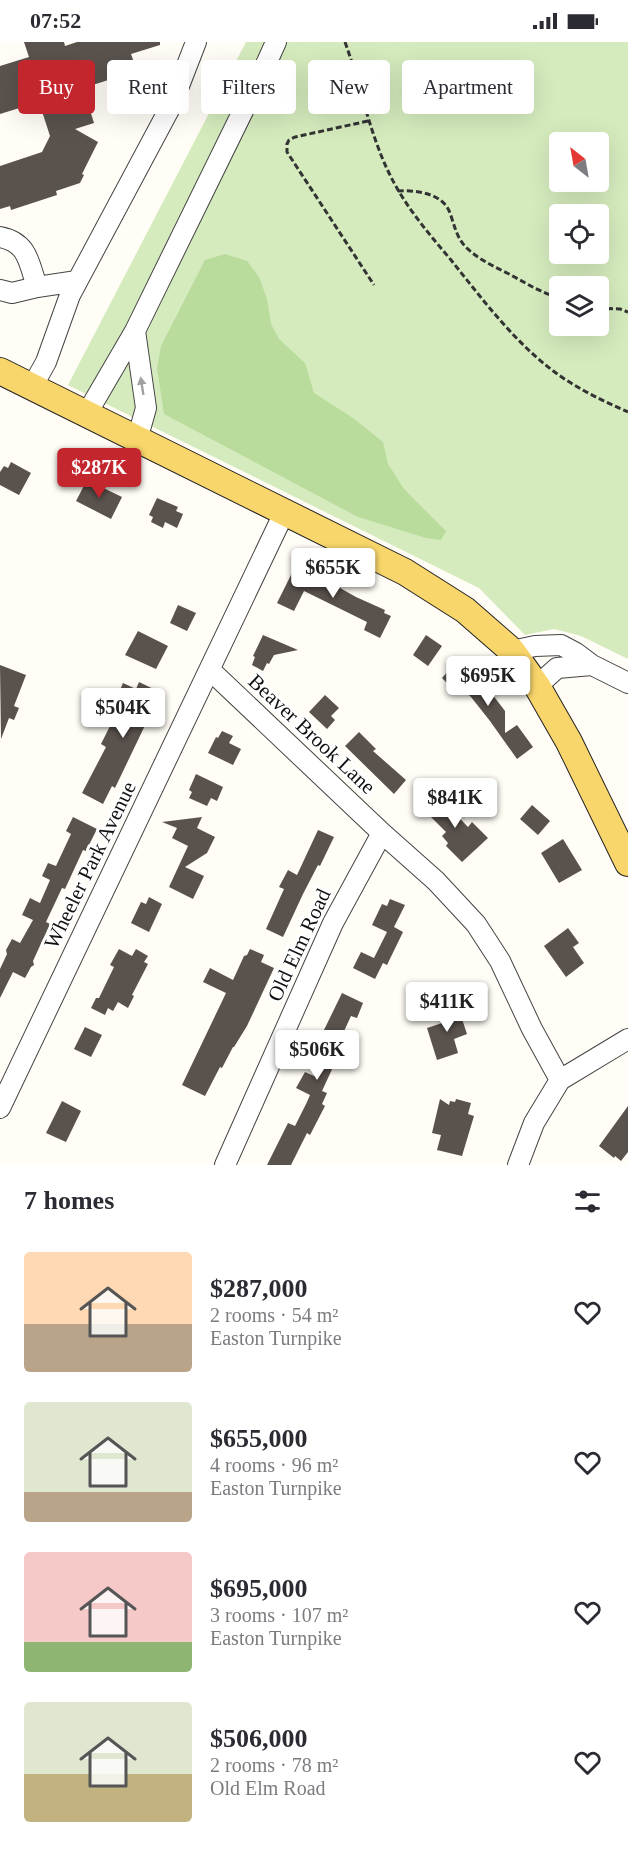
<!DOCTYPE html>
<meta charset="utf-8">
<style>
:root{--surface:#fff;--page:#f7f7f7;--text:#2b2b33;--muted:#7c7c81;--accent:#c4262e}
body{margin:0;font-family:"Times New Roman",serif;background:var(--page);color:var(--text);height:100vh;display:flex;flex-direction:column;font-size:22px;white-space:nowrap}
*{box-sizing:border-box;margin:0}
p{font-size:20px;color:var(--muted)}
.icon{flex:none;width:33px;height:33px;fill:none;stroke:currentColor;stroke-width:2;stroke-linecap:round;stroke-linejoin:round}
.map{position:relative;height:1123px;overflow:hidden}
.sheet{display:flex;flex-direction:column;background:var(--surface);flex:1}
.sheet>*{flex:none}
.top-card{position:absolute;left:18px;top:18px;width:592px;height:54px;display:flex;gap:12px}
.needle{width:39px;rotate:329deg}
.buttons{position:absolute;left:549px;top:90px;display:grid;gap:12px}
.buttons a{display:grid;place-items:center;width:60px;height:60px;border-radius:6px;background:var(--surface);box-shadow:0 6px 24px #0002;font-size:30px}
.price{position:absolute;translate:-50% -51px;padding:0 14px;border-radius:6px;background:#fff;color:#222;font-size:20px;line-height:39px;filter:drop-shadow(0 2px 3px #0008)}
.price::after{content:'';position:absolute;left:50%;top:36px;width:18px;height:14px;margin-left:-9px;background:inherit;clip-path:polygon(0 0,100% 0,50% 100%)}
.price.on{background:var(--accent);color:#fff}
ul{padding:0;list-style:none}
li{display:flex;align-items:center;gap:18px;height:150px;padding:0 24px}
li span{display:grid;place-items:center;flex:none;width:168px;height:120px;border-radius:6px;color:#555}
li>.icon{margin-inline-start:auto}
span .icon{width:72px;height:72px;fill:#fffc;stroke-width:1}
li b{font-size:26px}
h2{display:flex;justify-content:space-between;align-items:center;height:72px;padding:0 24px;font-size:26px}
.chip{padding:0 21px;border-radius:6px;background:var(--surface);box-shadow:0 6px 24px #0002;font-size:21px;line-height:54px}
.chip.on{background:var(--accent);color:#fff}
.status{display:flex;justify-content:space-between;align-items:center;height:42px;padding:0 30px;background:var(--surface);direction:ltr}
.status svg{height:16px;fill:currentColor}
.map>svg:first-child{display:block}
.green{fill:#d5ebbd;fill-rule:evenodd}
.forest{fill:#b9dc9c}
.building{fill:#5a524d}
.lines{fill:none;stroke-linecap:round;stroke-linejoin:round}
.minor-casing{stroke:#444;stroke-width:22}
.major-casing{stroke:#222;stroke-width:28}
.path{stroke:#333;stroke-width:3;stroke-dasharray:6 3;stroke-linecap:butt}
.minor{stroke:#fff;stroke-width:20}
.major{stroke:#f9d66b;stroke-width:26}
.oneway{fill:#a0a0a0}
.labels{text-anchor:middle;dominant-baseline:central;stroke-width:6;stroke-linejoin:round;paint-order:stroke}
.street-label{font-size:21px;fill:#111;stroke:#fff}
</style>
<div class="status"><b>07:52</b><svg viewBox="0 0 49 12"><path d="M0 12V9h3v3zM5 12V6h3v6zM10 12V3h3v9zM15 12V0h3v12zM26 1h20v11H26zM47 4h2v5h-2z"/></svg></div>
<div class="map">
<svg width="628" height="1123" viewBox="0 0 628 1123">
<rect width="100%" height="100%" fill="#fffdf5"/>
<!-- green -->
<path class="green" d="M246,0H628V617L581,594L554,587L525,593L479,546L68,343ZM560,100H598V140H560ZM560,172H598V212H560ZM560,244H598V284H560Z"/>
<!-- forest -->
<path class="forest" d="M225,212L247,219L259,235L267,257L271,282L279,297L305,321L314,351L353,376L383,400L388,422L404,447L446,489L441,498L426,496L358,475L164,372L157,326L161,304L205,218Z"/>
<!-- building -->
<path class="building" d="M24,0H64L65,4L77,0H160V3L131,12L137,29L83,46L94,81L75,87L98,100L82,132L84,133L80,141L56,149L57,153L11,168L10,164L0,167V124L42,110L50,94L39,60L0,72V24L29,15Z
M11,420L31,431L19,453L0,443V430L4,424L8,426Z
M87,438L122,455L111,477L76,459Z
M157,456L178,465L176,469L183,472L177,486L165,480L163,486L151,480L153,475L149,473Z
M296,523L341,544L340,546L356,555L385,568L384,571L391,574L380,596L364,588L367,580L304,549L294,569L277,561Z
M178,563L196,571L187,589L170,581Z
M138,589L168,604L156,627L125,613Z
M263,593L298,608L274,613L269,622L267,621L263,629L252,623L255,615L253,614Z
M426,593L442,604L428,624L413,613Z
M458,618L486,644L505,669V691L517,683L533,705L517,717L490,679L471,655L455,641L451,645L442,636Z
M0,623L26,633L14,664L19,666L14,678L9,676L1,697Z
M139,640L164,652L154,675L150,673L115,746L112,744L103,762L82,751L106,705L101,702L111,682L119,686L130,663L116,657L123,641L136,647Z
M325,653L339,666L331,674L335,678L327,687L309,670Z
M222,689L233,694L229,701L241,707L233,723L208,711L216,695L218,696Z
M359,690L376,707L373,709L406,738L394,752L345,704Z
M196,732L223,745L217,759L211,756L207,764L189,756L192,750L189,748Z
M435,751L468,785L472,780L488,796L462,820L446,804L448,801L442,794L446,790L421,765Z
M532,763L550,779L538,793L520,777Z
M73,775L97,787L86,809L83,808L65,847L62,846L46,880L50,882L33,919L34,923L31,925L25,936L13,930L0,956V927L7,912L6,908L12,897L20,901L33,878L22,873L30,856L40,861L50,838L42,834L48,821L56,824L71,792L66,789Z
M202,775L197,786L215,795L207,811L185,825L204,834L193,857L169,845L188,804L172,796L177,786L162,780Z
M318,788L334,795L320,824L318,823L303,852L283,895L266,887L284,847L279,845L288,828L297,833Z
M563,797L582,828L559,841L541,811Z
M149,855L162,862L149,890L131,881L141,860L146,862Z
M390,857L405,863L394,885L403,890L387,923L383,921L375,937L353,926L361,910L374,916L387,890L372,883L382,862L387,864Z
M568,886L579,901L573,905L584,921L566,935L544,904Z
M119,907L132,914L136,907L148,914L144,920L148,922L132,953L134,954L128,966L118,960L113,969L108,966L105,973L91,966L96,956H99L114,925L110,923Z
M250,907L264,913L261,920L274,926L247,984L234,1005H233L222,1026L220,1025L205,1054L182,1043L226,951L203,940L210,926L233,938L244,914L247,913Z
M342,951L363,961L357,976L351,974L340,998L347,1001L337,1025L334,1023L322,1049L327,1051L322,1062L325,1064L310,1093L307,1091L291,1123H267L288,1081L295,1084L307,1060L310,1053L296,1046L305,1030L314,1034L325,1011L312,1005L320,989L323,990Z
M458,965L467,992L454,997L458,1011L437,1018L427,986L442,981L438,971Z
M85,985L102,993L91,1015L74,1007Z
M440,1057L449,1063L450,1059L455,1060L456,1057L471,1061L468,1072L474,1074L462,1114L437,1108L441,1093L432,1091Z
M62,1059L81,1069L66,1100L46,1091Z
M628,1064V1110L621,1119L615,1114L614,1116L599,1104Z"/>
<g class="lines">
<!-- minor casing -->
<g class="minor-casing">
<path id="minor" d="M0,195C28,200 29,221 37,245
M0,248L12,251L37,245L77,239
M135,289L146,366L137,398
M32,345L46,320L70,253L172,62L196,0
M86,373L135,289L267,20L276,0
M512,609L535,604L561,603L576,611L592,623L628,641
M210,628L382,791L436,839L476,882L500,919L532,987L560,1038
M537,644L557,626L592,623
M0,1066L284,471
M225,1123L333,881L382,791
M518,1123L534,1081L560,1038L628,997"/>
</g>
<!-- major casing -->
<g class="major-casing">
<path id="major" d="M0,329L405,530L465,568L512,609L537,644L569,700L628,821"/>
</g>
<!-- path -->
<path class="path" d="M345,0C361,44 369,91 390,133C405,164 429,192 451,218C483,258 515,301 556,331C578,347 603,359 628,370
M368,79L295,95L289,98L287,102V110L374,243
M398,149C416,148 443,151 450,171C455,185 457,198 469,208C480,218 495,225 509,232C526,241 541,251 560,256
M598,266L620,267L628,270"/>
<!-- minor -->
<use href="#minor" class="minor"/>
<!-- major -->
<use href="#major" class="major"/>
</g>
<!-- one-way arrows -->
<defs><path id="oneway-solid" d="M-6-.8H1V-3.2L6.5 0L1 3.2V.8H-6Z" transform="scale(1.5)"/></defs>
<use class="oneway" href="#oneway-solid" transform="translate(142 344) rotate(-99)"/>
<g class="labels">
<!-- street labels -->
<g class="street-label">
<text transform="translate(312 692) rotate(43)">Beaver Brook Lane</text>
<text transform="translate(90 823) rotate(-64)">Wheeler Park Avenue</text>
<text transform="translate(299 903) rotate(-65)">Old Elm Road</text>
</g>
</g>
</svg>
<div class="buttons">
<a><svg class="needle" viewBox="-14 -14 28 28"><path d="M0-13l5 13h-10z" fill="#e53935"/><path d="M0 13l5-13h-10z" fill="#7c7c81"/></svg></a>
<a><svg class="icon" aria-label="locate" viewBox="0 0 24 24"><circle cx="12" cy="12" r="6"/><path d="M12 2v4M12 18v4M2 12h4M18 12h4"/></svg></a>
<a><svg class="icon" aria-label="layers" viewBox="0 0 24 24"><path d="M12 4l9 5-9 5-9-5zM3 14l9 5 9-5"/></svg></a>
</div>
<b class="price on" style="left:99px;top:457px">$287K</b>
<b class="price" style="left:333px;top:557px">$655K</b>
<b class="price" style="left:488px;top:665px">$695K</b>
<b class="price" style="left:123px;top:697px">$504K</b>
<b class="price" style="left:455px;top:787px">$841K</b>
<b class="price" style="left:447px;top:991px">$411K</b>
<b class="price" style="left:317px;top:1039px">$506K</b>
<div class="top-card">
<a class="chip on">Buy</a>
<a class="chip">Rent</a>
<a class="chip">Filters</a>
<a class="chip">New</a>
<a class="chip">Apartment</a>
</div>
</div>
<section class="sheet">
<h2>7 homes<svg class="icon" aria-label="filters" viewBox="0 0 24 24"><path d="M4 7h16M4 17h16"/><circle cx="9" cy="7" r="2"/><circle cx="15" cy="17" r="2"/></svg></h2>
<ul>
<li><span style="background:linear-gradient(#ffd9b3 60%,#b9a48a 0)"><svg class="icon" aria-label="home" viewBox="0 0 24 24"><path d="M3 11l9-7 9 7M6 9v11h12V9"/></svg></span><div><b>$287,000</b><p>2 rooms · 54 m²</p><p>Easton Turnpike</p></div><svg class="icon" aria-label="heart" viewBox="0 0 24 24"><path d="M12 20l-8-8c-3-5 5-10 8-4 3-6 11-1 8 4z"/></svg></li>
<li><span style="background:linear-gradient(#dfe7d0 75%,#b9a48a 0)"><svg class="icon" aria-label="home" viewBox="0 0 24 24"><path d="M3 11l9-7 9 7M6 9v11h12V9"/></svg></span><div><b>$655,000</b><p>4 rooms · 96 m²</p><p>Easton Turnpike</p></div><svg class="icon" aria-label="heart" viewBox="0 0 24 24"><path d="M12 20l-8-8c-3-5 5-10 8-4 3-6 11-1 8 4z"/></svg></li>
<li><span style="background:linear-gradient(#f6c9c9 75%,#8fb573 0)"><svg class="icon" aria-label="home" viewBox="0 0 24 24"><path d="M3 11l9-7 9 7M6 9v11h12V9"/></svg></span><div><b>$695,000</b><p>3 rooms · 107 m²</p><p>Easton Turnpike</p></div><svg class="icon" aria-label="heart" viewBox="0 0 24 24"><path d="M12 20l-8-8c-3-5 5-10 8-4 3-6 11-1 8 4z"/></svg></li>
<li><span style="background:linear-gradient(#dfe7d0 60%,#c2b280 0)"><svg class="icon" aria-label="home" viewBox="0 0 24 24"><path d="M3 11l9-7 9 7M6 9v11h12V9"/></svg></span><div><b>$506,000</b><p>2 rooms · 78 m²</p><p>Old Elm Road</p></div><svg class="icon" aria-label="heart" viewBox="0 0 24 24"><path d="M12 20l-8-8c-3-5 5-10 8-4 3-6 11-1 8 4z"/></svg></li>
</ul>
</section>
